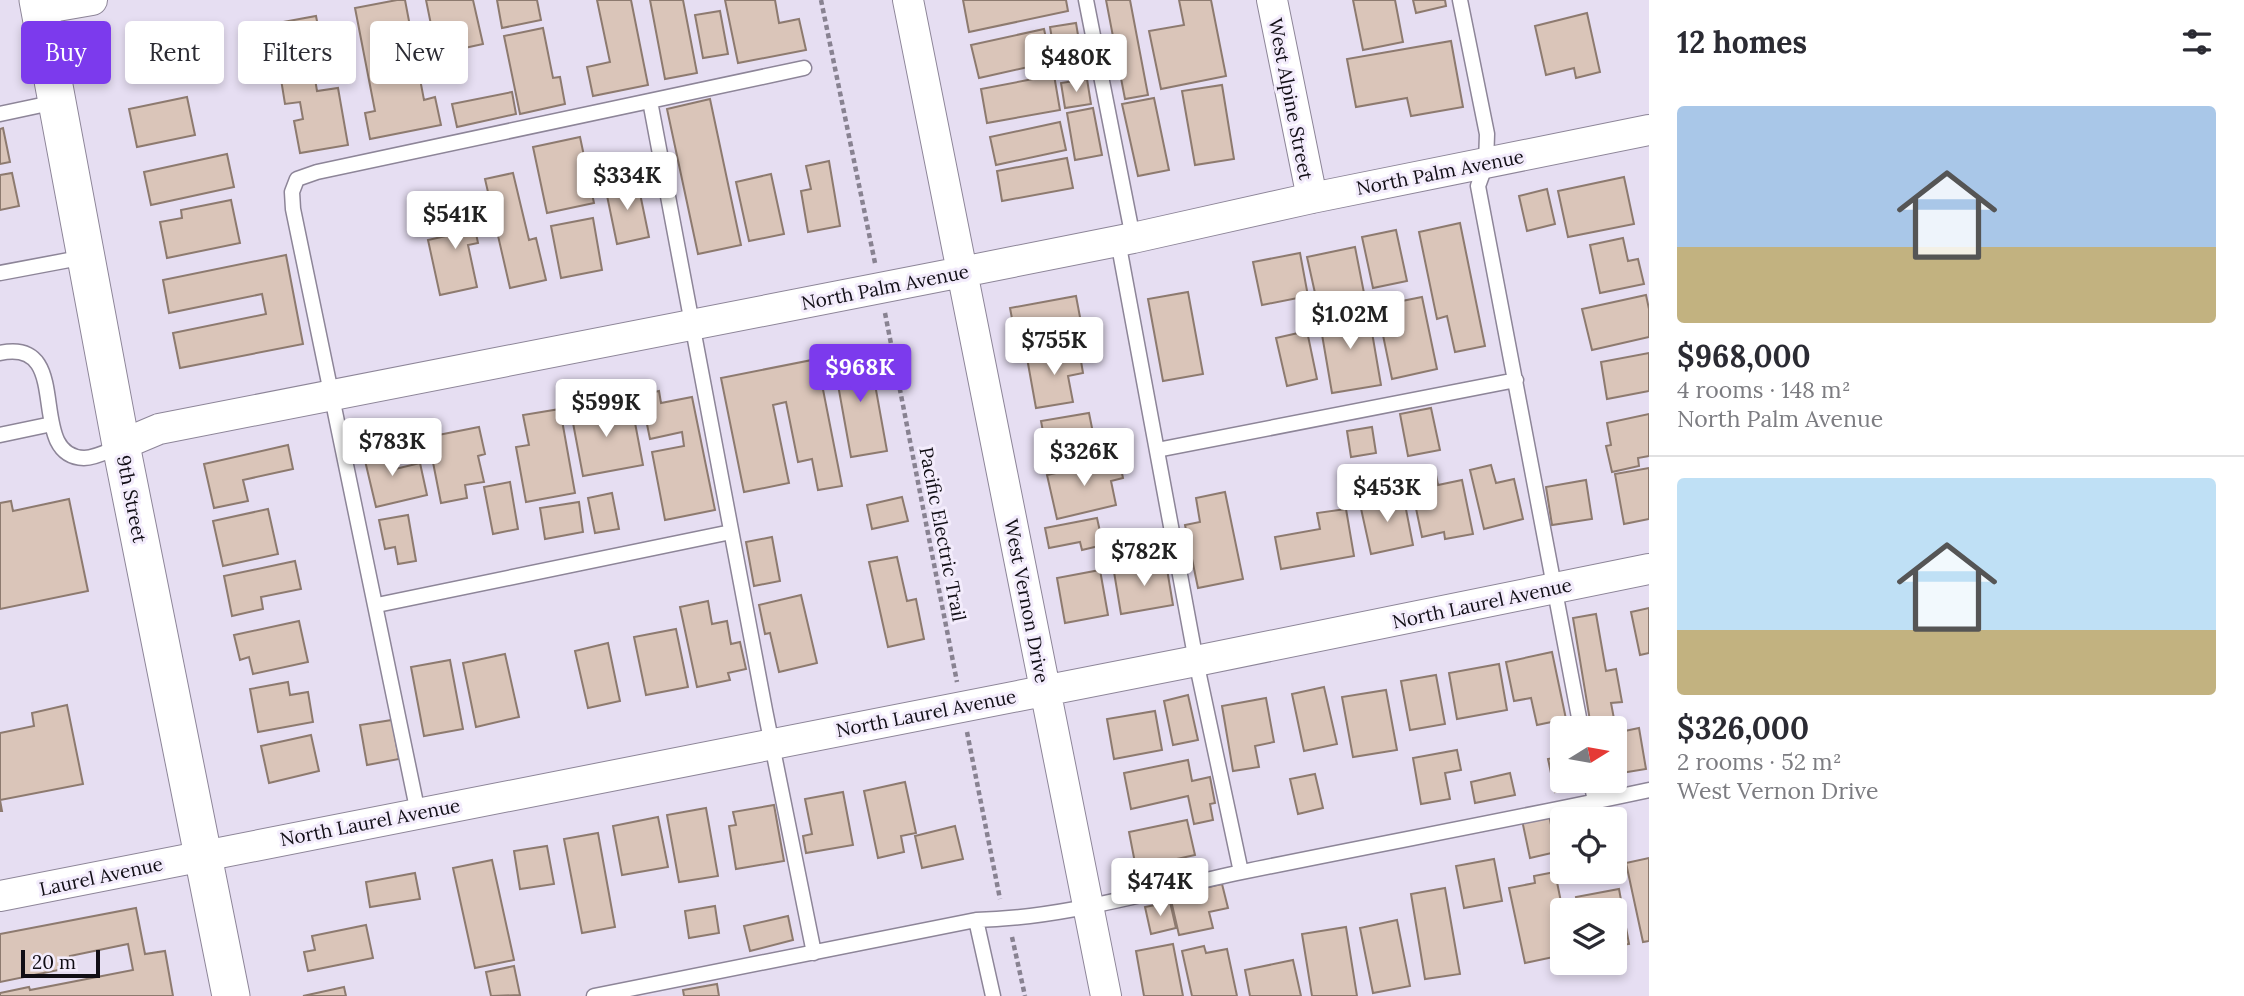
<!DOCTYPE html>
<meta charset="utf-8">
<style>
:root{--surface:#fff;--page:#f7f7f7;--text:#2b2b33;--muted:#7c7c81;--line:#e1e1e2;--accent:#7c3aed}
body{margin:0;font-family:Lora,serif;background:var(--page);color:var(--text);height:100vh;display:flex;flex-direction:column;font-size:26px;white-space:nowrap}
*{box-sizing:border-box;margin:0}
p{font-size:23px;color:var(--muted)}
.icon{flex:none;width:38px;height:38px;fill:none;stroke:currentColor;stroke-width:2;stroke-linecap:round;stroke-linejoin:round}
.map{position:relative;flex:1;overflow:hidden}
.drawer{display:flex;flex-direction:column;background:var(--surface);width:595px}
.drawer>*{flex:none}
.banner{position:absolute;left:21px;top:21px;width:665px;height:63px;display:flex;gap:14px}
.needle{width:46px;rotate:79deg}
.tools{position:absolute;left:1550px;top:716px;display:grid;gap:14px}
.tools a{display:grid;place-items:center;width:77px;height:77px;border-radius:7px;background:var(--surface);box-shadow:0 4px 10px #0003;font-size:35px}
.scale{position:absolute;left:21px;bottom:18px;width:79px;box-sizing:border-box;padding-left:7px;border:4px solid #110e15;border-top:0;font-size:19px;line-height:24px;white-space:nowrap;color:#110e15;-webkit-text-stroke:5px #f3ecfc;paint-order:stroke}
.price{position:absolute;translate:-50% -60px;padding:0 16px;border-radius:7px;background:#fff;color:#222;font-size:23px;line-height:46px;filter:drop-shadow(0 2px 4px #0008)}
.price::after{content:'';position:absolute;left:50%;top:42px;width:21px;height:16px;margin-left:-10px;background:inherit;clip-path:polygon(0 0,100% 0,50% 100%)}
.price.on{background:var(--accent);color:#fff}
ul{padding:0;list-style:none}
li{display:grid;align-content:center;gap:14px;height:371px;padding:0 28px}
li+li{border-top:2px solid var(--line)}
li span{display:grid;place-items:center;height:217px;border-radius:7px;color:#555}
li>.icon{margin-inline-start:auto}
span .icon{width:126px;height:126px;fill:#fffc;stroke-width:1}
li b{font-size:30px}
h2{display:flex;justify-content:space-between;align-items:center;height:84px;padding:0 28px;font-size:30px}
.tag{padding:0 24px;border-radius:7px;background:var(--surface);box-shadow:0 4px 10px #0003;font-size:24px;line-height:63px}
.tag.on{background:var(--accent);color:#fff}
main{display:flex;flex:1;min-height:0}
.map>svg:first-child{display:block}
.building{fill:#dac5b9;stroke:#8d7a6f;stroke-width:2}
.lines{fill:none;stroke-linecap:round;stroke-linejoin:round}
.service-casing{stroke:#8d8598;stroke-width:17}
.minor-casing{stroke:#8d8598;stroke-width:32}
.tertiary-casing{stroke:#8d8598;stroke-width:39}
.path{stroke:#888291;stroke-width:4.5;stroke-dasharray:5 3.5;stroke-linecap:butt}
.service{stroke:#fff;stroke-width:14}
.minor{stroke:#fff;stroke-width:30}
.tertiary{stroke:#fff;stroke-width:37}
.labels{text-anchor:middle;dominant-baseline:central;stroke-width:6;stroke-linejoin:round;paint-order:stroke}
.street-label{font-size:19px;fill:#110e15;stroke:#f3ecfc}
</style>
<main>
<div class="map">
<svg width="1649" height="996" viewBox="0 0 1649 996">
<rect width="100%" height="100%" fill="#e6def2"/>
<!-- building -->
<path class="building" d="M397,0H405L424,100L435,97L441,125L370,139L365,113L375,111L355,8Z
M426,0H473L483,44L437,54Z
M497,0H537L541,20L502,28Z
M597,0H631L648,85L593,96L587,67L610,62Z
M650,0H683L697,73L665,79Z
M725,0H775L779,23L799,19L806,50L738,63Z
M963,0H1066L1068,11L969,32Z
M1106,0H1130L1148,95L1125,99Z
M1179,0H1211L1226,76L1161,89L1149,31L1184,25Z
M1353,0H1395L1403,42L1363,50Z
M1413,0H1445L1446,6L1416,13Z
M720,11L728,54L703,58L695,15Z
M1587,13L1600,72L1576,78L1574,68L1546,75L1535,26Z
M316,16L323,52L311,54L317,91L338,88L348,145L300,153L294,121L303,119L300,102L285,104L272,24Z
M1076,23L1080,47L1054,51L1050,27Z
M543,28L553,78L560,77L565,104L520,114L504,36Z
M1044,29L1051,62L979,78L971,45Z
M1451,41L1463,107L1411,116L1407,98L1356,107L1347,59Z
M1054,75L1060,110L987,123L981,89Z
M1087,79L1091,104L1065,108L1061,83Z
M1222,85L1234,159L1195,165L1182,91Z
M512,92L516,114L457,127L452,104Z
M187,97L195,135L137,147L129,109Z
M1154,98L1169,170L1138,176L1122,104Z
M710,99L741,245L698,254L667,109Z
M1093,108L1102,155L1075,160L1067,113Z
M1060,122L1066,150L996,165L990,137Z
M3,128L10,162L0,164V129Z
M580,137L594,203L547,213L533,147Z
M227,154L234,187L151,205L144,172Z
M1067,158L1073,188L1002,201L997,171Z
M829,161L840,226L808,232L801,191L811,189L806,166Z
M12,173L19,206L0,210V175Z
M513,173L529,240L536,238L546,280L510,288L485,179Z
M771,174L784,234L749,241L736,182Z
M1624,177L1634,224L1568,237L1558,191Z
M637,179L649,237L617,244L605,186Z
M1547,189L1555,224L1527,231L1519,196Z
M231,200L240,243L167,258L160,222L182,218L181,210Z
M470,205L478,243L468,245L477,287L440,295L428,240L446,236L440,211Z
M593,218L602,270L561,278L551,226Z
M1460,223L1485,346L1455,352L1447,316L1437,319L1419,232Z
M1396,230L1407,281L1373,288L1362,237Z
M1623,238L1628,261L1638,259L1644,284L1600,293L1590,245Z
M1355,247L1364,293L1317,302L1307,257Z
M1300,253L1308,296L1262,305L1253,262Z
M286,255L303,344L180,368L173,333L266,314L262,294L169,313L163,280Z
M1188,292L1203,374L1163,381L1148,299Z
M1646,295L1649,309V337L1592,350L1582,309Z
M1076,296L1083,333L1017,345L1010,308Z
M1422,297L1437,369L1392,379L1377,306Z
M1368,309L1381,385L1332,393L1319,317Z
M1307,331L1317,379L1287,386L1276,338Z
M1079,349L1083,373L1068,376L1073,402L1036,408L1027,358Z
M869,351L887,451L851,457L833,357Z
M1649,353V391L1607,399L1601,362Z
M817,359L842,486L818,490L812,459L798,462L786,402L773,405L789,483L744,492L721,378Z
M659,391L661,403L692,397L715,510L665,520L652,452L684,446L682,432L650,439L641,395Z
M595,402L597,414L632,407L643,465L583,476L570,407Z
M1431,408L1440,450L1408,456L1400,414Z
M560,409L575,493L526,502L516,447L529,445L523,415Z
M1089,413L1093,433L1105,430L1109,453L1049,463L1041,421Z
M1649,414V456L1638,458L1639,466L1612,472L1606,446L1611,445L1607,423Z
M479,427L485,454L478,456L484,482L465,485L467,498L441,503L428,437Z
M1372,427L1376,453L1351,457L1347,431Z
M385,442L391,470L420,463L427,495L376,507L362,448Z
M288,445L293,469L243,480L248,501L214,508L204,464Z
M1119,459L1123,478L1111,481L1116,505L1057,519L1047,475Z
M1491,465L1496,483L1514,479L1523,519L1484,529L1470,470Z
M1649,468V519L1624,524L1615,474Z
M1435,470L1438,485L1462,480L1473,534L1445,539L1444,532L1422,537L1409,475Z
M1586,480L1592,519L1552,525L1546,487Z
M510,482L518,529L493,534L484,487Z
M1225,492L1243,579L1198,588L1185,525L1200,522L1196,498Z
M612,493L619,529L595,533L588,498Z
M1403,494L1413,545L1371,554L1360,504Z
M902,497L908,521L872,529L867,505Z
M69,499L88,591L0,609V503L11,501L13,511Z
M579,502L583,532L545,539L540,508Z
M268,509L278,554L223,566L213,521Z
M1346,509L1354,556L1281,569L1275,537L1320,529L1317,513Z
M408,515L416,561L398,564L395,547L385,549L379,520Z
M1097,518L1103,545L1082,550L1080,542L1049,548L1045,528Z
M772,537L780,581L754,586L746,542Z
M897,557L907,601L916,599L924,639L888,647L869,562Z
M295,561L301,589L261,597L263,609L232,616L224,576Z
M1166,563L1173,605L1121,614L1114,572Z
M1100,570L1108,615L1065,623L1057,578Z
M801,595L817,663L779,672L770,633L765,634L759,605Z
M708,601L712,624L727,621L731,644L740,642L746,669L728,673L730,680L697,687L680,607Z
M1649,608V653L1640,655L1631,612Z
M1596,614L1606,671L1616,669L1622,702L1611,703L1615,724L1591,727L1573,618Z
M299,621L308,662L253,674L249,657L240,660L234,635Z
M676,629L688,687L646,695L634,637Z
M608,643L620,701L588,708L575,651Z
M1552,652L1566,719L1537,725L1531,698L1514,701L1506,662Z
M505,654L519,717L476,727L463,663Z
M450,660L463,729L424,736L411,667Z
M1499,664L1507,710L1457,719L1449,673Z
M1436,675L1445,724L1410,730L1401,681Z
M288,682L290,695L308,692L313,722L258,732L250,689Z
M1324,687L1337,744L1304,751L1292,694Z
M1386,690L1397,750L1353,757L1342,697Z
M1188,695L1198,740L1173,745L1164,701Z
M1266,698L1274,742L1255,746L1259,767L1233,771L1222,706Z
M67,705L83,784L0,800L2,811H0V733L34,726L32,713Z
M1155,711L1162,750L1114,759L1107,719Z
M392,720L399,759L367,765L360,725Z
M1639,728L1646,769L1615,774V733Z
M311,735L319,771L269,783L261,746Z
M1457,750L1461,770L1445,773L1450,799L1421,804L1413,758Z
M1563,756V780H1578L1579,787L1555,792L1548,759Z
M1188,760L1192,781L1210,777L1215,803L1210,804L1213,820L1194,824L1188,796L1131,809L1124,773Z
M1510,773L1515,795L1475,803L1471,782Z
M1315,774L1323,808L1298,814L1290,779Z
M905,782L916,833L901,836L904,852L878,858L864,791Z
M843,792L853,845L806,853L803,836L812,834L805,799Z
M774,805L784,861L736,869L729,826L736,825L733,812Z
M706,808L718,876L679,882L667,815Z
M1549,814L1556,852L1530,858L1522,820Z
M658,817L668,867L622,875L613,826Z
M1187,820L1195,855L1136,868L1129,832Z
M955,826L963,859L922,868L915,836Z
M598,833L615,927L582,933L564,839Z
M547,846L554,884L520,889L514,851Z
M1649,858V941L1643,942L1626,863Z
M1494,859L1502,901L1464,908L1456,866Z
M492,860L514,960L475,968L453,868Z
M1555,872L1563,912V955L1525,963L1509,888L1535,883L1534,876Z
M415,873L420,899L370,907L366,882Z
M1222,884L1228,908L1209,912L1213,928L1179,935L1170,896Z
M1445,888L1460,974L1425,979L1411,894Z
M1619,889L1629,944L1615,946V910H1579L1576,897Z
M1170,902L1176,928L1151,934L1145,907Z
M715,906L719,933L689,938L685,911Z
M136,908L145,954L165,951L173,996H0V993L29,987L30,990L133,970L128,944L70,956L73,967L0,982V934Z
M788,916L793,940L750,951L744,926Z
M1397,920L1410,986L1373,993L1360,928Z
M366,925L373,958L308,971L304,952L315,950L312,936Z
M1346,927L1357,996H1312L1302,934Z
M1173,944L1183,996H1144L1136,951Z
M1204,946L1206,953L1227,949L1237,996H1192L1182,951Z
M1293,960L1301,996H1250L1245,970Z
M514,966L520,995L491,996L486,972Z
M717,984L719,996H684L683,990Z
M344,987L346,996H303Z"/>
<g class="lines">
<!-- service casing -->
<g class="service-casing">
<path id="service" d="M1086,0L1133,238
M1460,0L1487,134L1486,164L1478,186L1581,728
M650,101L765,710L814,953
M0,114L56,102
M1118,241L1196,661L1241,872
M0,273L85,257
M0,353C76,337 24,456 84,458C96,458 110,450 120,446
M0,435L52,424
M1157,450L1516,380
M377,605L731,532
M1591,780L1595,802
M418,813C378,611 333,411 293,209L292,192L297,179L317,172L804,68
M976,920L993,996
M594,996L976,920C1066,918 1155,890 1242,872C1378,844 1514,819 1649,790"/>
</g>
<!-- minor casing -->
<g class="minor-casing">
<path id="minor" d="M908,0L1106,996
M1272,0L1312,198
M40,9L92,0
M121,445L159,429L962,272L1133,238L1312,198L1649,130
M0,896L1196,661L1649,569"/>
</g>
<!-- tertiary casing -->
<g class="tertiary-casing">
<path id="tertiary" d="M38,0L121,445L231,996"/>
</g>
<!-- path -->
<path class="path" d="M821,0L875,263
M885,313L957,682
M967,732L1000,899
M1012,937L1025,996"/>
<!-- service -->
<use href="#service" class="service"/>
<!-- minor -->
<use href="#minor" class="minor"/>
<!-- tertiary -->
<use href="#tertiary" class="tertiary"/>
</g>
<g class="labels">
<!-- street labels -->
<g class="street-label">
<text transform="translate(1291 99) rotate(79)">West Alpine Street</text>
<text transform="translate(1440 172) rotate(-11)">North Palm Avenue</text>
<text transform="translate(885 287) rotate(-11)">North Palm Avenue</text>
<text transform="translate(132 499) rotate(79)">9th Street</text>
<text transform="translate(943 534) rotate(79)">Pacific Electric Trail</text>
<text transform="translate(1027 601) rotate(79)">West Vernon Drive</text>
<text transform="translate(1482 603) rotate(-12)">North Laurel Avenue</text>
<text transform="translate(926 713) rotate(-11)">North Laurel Avenue</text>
<text transform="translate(370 822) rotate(-11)">North Laurel Avenue</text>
<text transform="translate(101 876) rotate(-12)">Laurel Avenue</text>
</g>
</g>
</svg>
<div class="tools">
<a><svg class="needle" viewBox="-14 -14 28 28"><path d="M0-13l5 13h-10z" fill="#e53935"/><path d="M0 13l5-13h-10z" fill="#7c7c81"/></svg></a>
<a><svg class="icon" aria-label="locate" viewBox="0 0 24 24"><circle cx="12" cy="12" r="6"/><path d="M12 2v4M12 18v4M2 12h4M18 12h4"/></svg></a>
<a><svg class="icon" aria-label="layers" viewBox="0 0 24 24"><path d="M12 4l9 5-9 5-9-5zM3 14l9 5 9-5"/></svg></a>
</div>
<div class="scale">20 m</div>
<b class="price" style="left:1076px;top:94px">$480K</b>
<b class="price" style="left:627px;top:212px">$334K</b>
<b class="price" style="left:455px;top:251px">$541K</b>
<b class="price" style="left:1350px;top:351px">$1.02M</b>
<b class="price" style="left:1054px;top:377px">$755K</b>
<b class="price on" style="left:860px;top:404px">$968K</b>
<b class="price" style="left:606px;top:439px">$599K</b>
<b class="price" style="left:392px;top:478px">$783K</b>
<b class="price" style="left:1084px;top:488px">$326K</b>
<b class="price" style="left:1387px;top:524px">$453K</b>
<b class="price" style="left:1144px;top:588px">$782K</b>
<b class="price" style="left:1160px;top:918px">$474K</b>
<div class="banner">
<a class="tag on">Buy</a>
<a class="tag">Rent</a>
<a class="tag">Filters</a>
<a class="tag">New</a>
</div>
</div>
<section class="drawer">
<h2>12 homes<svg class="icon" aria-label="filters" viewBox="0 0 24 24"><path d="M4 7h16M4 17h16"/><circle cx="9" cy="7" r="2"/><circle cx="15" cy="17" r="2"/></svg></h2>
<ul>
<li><span style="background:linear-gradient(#a9c7e8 65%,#c2b280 0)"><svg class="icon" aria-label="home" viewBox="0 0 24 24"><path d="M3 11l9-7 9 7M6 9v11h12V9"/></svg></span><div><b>$968,000</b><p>4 rooms · 148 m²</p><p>North Palm Avenue</p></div></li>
<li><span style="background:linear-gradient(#bfe0f5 70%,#c2b280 0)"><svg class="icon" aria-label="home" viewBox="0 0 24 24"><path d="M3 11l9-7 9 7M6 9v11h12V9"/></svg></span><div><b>$326,000</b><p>2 rooms · 52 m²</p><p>West Vernon Drive</p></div></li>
</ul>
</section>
</main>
